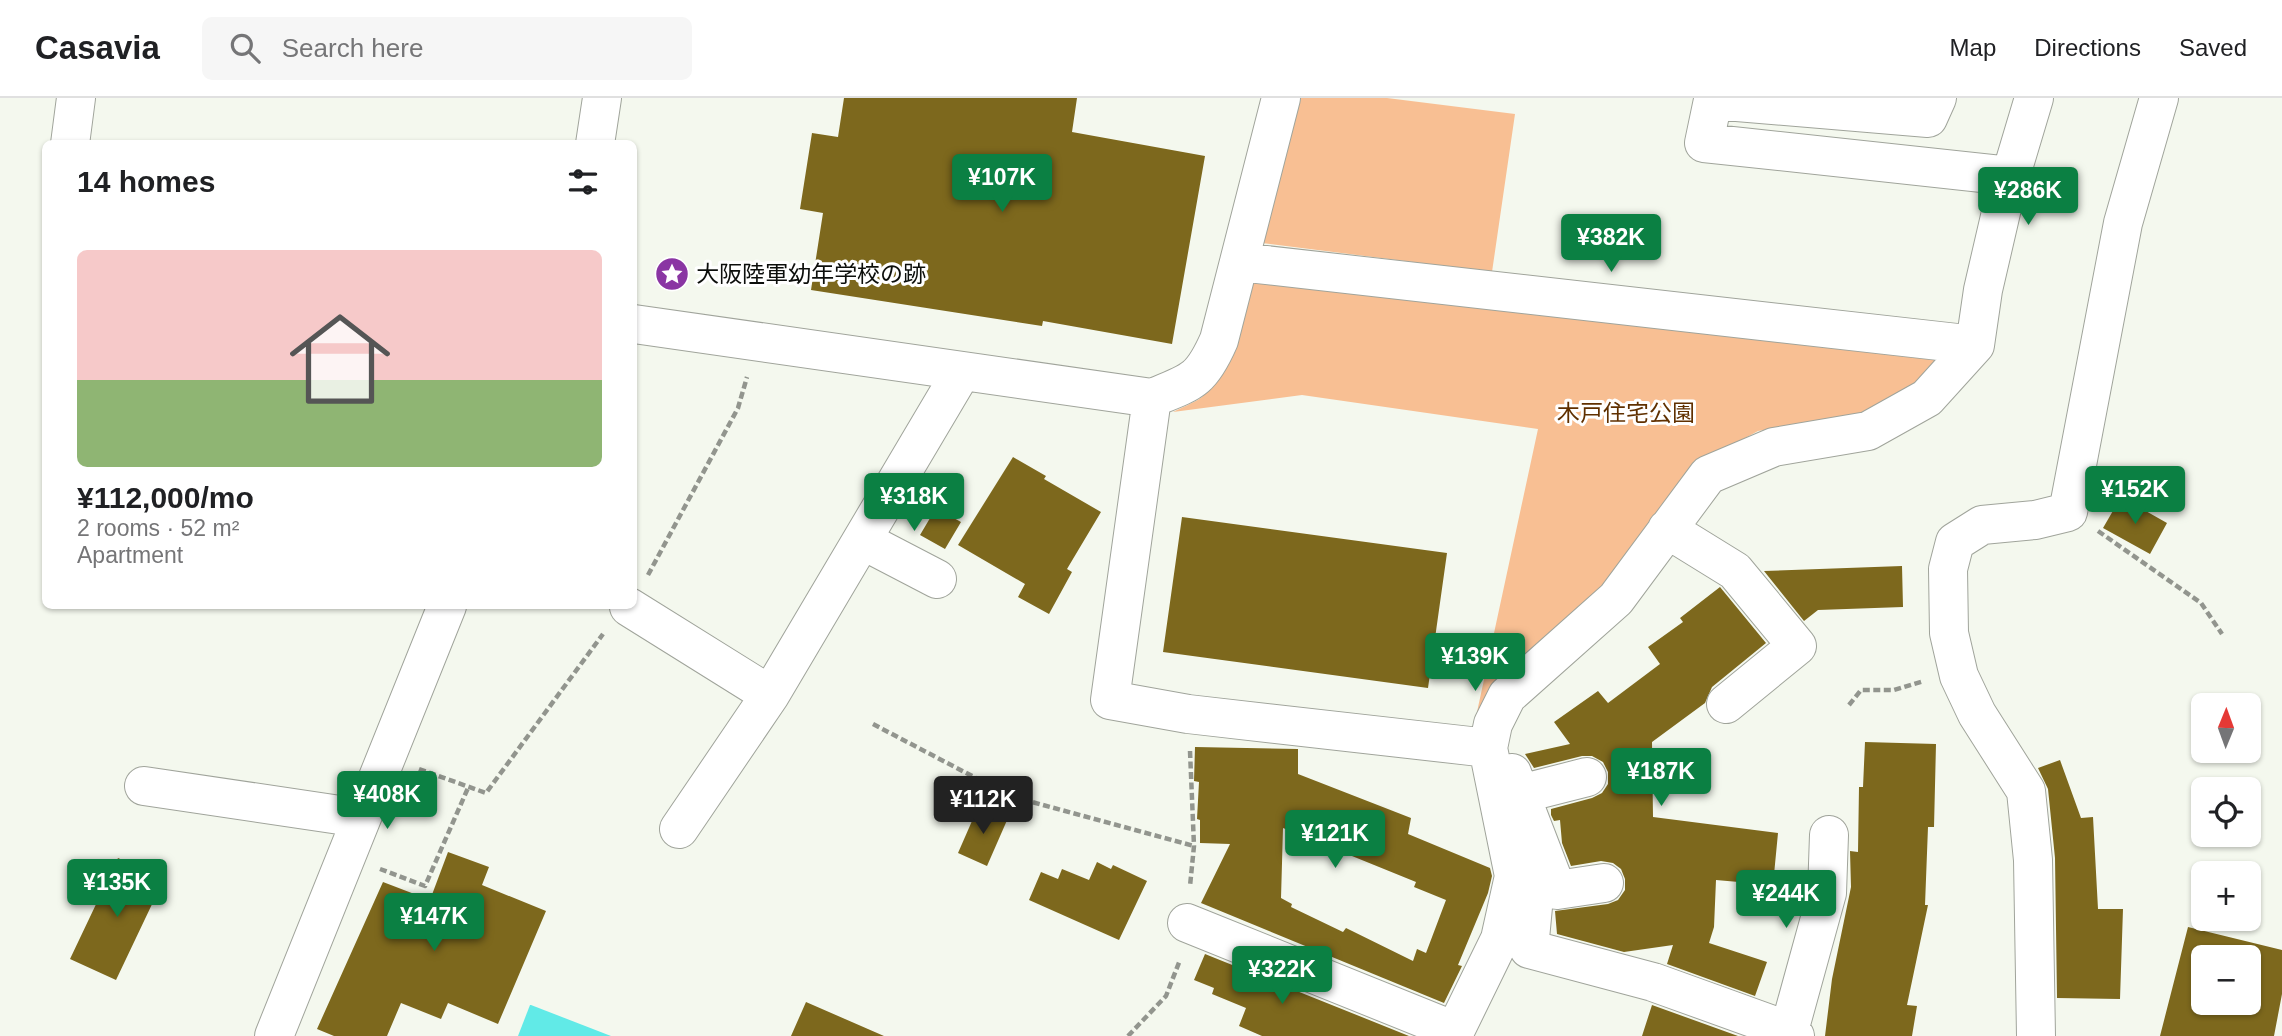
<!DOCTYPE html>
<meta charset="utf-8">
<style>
:root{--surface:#fff;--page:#f6f6f6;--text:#202124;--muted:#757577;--line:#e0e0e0;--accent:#0b8043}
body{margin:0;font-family:Arial,"Noto Sans JP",sans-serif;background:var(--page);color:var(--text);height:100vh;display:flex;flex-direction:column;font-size:26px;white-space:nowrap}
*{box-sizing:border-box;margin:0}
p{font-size:23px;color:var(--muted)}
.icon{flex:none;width:38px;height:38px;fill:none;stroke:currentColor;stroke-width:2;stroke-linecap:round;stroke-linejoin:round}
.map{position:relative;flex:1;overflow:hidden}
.drawer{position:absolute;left:42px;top:42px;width:595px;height:469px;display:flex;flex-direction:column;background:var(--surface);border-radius:10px;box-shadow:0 2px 5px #0004}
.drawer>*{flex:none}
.needle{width:46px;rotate:1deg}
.controls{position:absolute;left:2191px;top:595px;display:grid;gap:14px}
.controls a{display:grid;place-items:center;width:70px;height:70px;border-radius:10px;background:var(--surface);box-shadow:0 2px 5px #0004;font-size:35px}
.price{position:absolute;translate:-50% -60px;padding:0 16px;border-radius:7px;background:var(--accent);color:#fff;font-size:23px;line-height:46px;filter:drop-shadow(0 2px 4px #0008)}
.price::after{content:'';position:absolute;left:50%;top:42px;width:21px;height:16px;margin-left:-10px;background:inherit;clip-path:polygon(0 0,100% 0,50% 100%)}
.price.on{background:#222;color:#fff}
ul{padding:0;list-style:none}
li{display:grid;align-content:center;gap:14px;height:371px;padding:0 35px}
li span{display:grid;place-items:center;height:217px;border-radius:10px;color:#555}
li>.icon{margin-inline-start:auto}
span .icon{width:126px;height:126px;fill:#fffc;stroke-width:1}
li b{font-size:30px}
h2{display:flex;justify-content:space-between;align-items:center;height:84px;padding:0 35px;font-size:30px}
header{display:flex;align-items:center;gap:42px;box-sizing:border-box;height:98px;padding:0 35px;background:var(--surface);border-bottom:2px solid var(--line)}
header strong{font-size:33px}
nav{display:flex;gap:38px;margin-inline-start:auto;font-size:24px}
.search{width:490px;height:63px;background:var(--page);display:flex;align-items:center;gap:18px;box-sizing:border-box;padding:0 24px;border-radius:10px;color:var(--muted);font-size:26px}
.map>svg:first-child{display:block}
.green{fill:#f8bf93}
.water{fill:#61eae7}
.building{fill:#7d681d;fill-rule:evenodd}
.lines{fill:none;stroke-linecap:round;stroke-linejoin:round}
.minor-casing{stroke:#a0a49b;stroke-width:40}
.path{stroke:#92958e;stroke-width:4.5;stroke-dasharray:7 3.5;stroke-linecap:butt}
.minor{stroke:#fff;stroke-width:38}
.labels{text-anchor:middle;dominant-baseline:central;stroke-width:6;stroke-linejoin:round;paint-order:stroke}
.poi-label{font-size:23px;fill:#0c0e0b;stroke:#fff;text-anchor:start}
.park-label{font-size:23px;fill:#603000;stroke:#fff}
</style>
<header>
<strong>Casavia</strong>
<div class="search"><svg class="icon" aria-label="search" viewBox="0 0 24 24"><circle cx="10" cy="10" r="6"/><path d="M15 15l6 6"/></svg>Search here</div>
<nav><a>Map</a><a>Directions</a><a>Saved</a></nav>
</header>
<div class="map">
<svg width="2282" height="938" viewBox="0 0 2282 938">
<rect width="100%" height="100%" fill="#f4f8ee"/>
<!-- green -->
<path class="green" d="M1301,0H1387L1515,16L1492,174L1262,145Z
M1252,184L1937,260L1916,285L1861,315L1758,333L1696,367L1602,491L1490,594L1477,614L1538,331L1302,297L1173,314C1182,309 1194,305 1202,299C1237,269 1243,226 1252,184Z"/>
<!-- water -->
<path class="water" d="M530,907H531L611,938H518Z"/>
<!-- building -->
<path class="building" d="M844,0H1077L1072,34L1205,58L1172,246L1043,223L1042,228L811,192L823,115L800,111L812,35L838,39Z
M1013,359L1046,378L1044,381L1101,414L1067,471L1072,474L1049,516L1018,499L1025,486L958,447Z
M2121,399L2167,425L2150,456L2103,430Z
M936,410L961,424L945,451L920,437Z
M1182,419L1447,455L1428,590L1163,554Z
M1902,468L1903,509L1818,512L1804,523L1764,473Z
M1720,489L1766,545L1712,589L1705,605L1652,644L1653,719L1778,735L1773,787L1716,782L1714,829L1709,845L1767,864L1755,898L1667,866L1673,847L1624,854L1557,836L1555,813L1608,806L1618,802L1625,792V781L1621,771L1613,765L1601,763L1571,768L1562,745L1560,722L1554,723L1551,717V711L1592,700L1602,695L1608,686V674L1603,664L1592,658H1582L1534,670L1525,656L1570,646L1554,624L1598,593L1608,605L1660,566L1648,549L1683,524L1680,520Z
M1865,644L1936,646L1934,729H1928L1925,807H1928L1907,907L1917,908L1912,938H1825L1832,881L1851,789L1850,753L1858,754L1859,689H1863Z
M1195,649L1298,651V676L1411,720L1408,736L1490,770L1492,778L1488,795L1458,867L1462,868L1444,905L1201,805L1230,746L1200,745V722L1197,721L1199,684L1194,683ZM1283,730L1416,784L1414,789L1446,802L1426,855L1417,851L1413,863L1346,830L1343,834L1291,809L1292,806L1281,800Z
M2060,662L2081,720L2093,719L2098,811H2123L2120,901L2057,900L2055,760L2048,691L2038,670Z
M979,707L1008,720L987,768L958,755Z
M448,754L489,769L482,787L546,813L498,926L448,905L441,921L401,905L387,938H334L317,931L383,784L430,802Z
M118,760L164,781L116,882L70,861Z
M1097,764L1111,771L1113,767L1147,783L1119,842L1029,802L1041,774L1058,781L1062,771L1089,782Z
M2188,829L2282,852V896L2274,938H2160ZM2203,859H2249V905H2203Z
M1205,856L1409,938H1262L1239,928L1246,910L1212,896L1214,890L1194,882Z
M806,904L884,938H791Z
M1652,907L1738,938H1642Z"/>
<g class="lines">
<!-- minor casing -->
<g class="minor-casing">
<path id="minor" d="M1937,0L1928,20L1713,2L1704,45L2010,78
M70,46L76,0
M595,46L602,0
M1239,164L1975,247
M634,226L1152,300C1192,284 1201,283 1219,242L1281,0
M1152,300L1110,602L1188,616L1488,650L1493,626L1507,598L1616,501L1708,377L1774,349L1868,333L1927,300L1975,247L1983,192L2005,97L2034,0
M1667,431L1735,473L1797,548L1726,606
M864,443L937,481
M629,509L770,597
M1512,675L1557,792L1604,785
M144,688L360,720
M1520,696L1587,679
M679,731L770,597L962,273
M1543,756L1536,777L1529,851L1653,884L1789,933L1795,938
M1187,825L1455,933L1500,841L1514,778L1488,650
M1789,933L1827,795L1829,737
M274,938L447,508
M2036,938L2033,762L2026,693L1977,616L1959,578L1949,535L1948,471L1955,444L1982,427L2035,422L2068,414L2123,125L2159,0"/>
</g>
<!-- path -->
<path class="path" d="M2098,433L2201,505L2222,536
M648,477L738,310L747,279
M1849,607L1861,592H1894L1924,583
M873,626L1010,698L1194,748
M1190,653L1194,748L1190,788
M419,671L486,695L603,536
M380,771L425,788L468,690
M1128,938L1166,898L1180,862"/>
<!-- minor -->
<use href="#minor" class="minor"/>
</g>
<!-- icons -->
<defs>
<g id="sight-disc" transform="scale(1.75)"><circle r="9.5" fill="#8a35a3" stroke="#fff"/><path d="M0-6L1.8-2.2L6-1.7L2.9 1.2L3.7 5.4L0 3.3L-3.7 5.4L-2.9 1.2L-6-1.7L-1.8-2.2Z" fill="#fff"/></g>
</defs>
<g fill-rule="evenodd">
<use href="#sight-disc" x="672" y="176"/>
</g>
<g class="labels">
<!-- poi labels -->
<g class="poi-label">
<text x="696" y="176">大阪陸軍幼年学校の跡</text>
</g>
<!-- park labels -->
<g class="park-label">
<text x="1626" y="315">木戸住宅公園</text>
</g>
</g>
</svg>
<div class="controls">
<a><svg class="needle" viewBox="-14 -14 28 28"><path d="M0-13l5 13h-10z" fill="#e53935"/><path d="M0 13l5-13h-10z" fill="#757577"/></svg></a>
<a><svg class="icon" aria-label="locate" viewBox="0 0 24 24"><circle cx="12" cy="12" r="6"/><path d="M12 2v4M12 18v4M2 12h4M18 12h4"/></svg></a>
<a>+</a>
<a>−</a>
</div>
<b class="price" style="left:1002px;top:116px">¥107K</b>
<b class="price" style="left:2028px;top:129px">¥286K</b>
<b class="price" style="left:1611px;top:176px">¥382K</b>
<b class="price" style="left:2135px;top:428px">¥152K</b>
<b class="price" style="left:914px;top:435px">¥318K</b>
<b class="price" style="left:1475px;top:595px">¥139K</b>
<b class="price" style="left:1661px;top:710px">¥187K</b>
<b class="price" style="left:387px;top:733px">¥408K</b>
<b class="price on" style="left:983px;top:738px">¥112K</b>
<b class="price" style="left:1335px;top:772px">¥121K</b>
<b class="price" style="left:117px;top:821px">¥135K</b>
<b class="price" style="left:1786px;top:832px">¥244K</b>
<b class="price" style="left:434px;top:855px">¥147K</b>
<b class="price" style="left:1282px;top:908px">¥322K</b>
<section class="drawer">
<h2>14 homes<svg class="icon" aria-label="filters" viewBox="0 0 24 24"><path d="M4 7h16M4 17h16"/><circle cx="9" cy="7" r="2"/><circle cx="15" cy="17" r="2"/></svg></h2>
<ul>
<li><span style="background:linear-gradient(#f6c9c9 60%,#8fb573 0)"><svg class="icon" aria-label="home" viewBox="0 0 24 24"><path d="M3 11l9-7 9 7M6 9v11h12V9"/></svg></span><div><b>¥112,000/mo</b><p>2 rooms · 52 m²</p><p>Apartment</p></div></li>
</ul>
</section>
</div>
